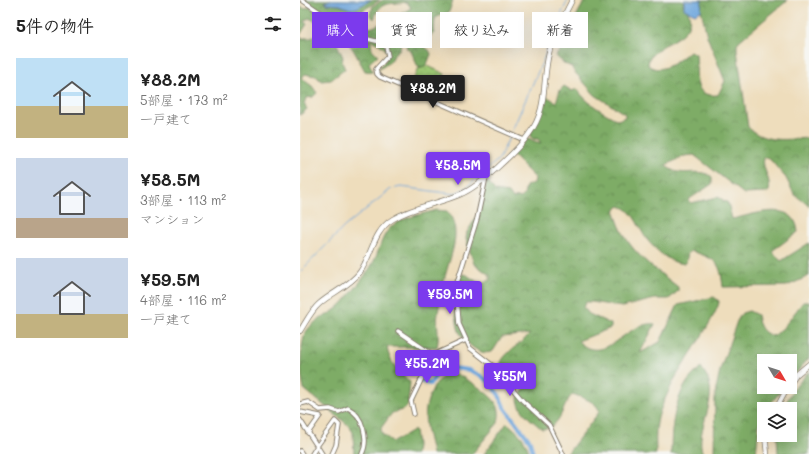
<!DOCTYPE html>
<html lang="ja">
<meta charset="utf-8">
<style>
:root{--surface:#fff;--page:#f2f2f2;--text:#222;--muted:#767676;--accent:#7c3aed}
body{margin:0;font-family:Mali,"Klee One",sans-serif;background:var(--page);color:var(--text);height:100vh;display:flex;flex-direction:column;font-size:15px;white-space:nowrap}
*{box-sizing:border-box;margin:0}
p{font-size:13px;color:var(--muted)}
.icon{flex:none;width:22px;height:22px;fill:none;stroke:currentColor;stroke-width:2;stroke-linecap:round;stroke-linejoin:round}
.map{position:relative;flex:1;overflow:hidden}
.side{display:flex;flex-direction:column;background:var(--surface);width:300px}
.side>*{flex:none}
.top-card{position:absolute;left:12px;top:12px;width:380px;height:36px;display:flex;gap:8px}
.needle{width:26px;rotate:129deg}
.buttons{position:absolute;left:457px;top:354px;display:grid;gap:8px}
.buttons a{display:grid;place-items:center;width:40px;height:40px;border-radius:0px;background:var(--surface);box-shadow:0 4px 16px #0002;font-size:20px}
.price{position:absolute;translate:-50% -34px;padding:0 9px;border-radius:4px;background:var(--accent);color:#fff;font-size:13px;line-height:26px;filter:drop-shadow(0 1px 2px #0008)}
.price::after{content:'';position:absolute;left:50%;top:24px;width:12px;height:9px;margin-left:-6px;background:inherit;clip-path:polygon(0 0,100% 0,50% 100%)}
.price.active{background:#222;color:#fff}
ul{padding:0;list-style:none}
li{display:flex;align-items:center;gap:12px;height:100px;padding:0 16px}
li span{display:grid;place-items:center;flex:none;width:112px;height:80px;border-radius:0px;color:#555}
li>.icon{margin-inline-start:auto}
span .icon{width:48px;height:48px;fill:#fffc;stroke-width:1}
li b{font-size:17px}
h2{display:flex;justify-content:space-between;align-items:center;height:48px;padding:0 16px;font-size:17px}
.pill{padding:0 14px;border-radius:0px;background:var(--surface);box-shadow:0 4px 16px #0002;font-size:14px;line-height:36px}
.pill.active{background:var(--accent);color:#fff}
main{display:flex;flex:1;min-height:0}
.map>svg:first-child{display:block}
.grass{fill:url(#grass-dots);stroke:#5c7248}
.forest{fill:url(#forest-crowns);stroke:#4d6441}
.water{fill:#6da6dd;stroke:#44617c}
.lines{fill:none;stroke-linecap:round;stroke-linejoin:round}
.stream{stroke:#6da6dd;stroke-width:1}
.river{stroke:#6da6dd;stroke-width:4}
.minor-casing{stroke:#857c6c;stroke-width:5.5}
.major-casing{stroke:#857c6c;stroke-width:6}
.minor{stroke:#fff;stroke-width:3.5}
.major{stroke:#fff;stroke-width:4.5}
</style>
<main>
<section class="side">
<h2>5件の物件<svg class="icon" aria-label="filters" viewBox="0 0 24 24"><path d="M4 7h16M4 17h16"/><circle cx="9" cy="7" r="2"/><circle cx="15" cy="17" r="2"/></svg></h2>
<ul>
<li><span style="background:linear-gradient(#bfe0f5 60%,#c2b280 0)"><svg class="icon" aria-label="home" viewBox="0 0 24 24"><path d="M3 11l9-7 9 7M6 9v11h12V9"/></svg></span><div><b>¥88.2M</b><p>5部屋 · 173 m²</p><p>一戸建て</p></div></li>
<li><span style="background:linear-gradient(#c9d6e8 75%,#b9a48a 0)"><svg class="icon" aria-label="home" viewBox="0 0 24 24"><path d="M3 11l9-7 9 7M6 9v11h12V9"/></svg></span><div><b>¥58.5M</b><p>3部屋 · 113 m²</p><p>マンション</p></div></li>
<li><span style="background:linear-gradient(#c9d6e8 70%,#c2b280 0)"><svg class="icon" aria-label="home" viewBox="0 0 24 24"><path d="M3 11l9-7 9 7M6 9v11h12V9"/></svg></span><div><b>¥59.5M</b><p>4部屋 · 116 m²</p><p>一戸建て</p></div></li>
</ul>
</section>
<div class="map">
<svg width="509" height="454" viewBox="0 0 509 454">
<defs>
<pattern id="grass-dots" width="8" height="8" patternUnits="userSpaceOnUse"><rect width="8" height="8" fill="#9dc874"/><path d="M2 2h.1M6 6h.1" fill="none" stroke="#87ab64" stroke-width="1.8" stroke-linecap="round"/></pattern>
<pattern id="forest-crowns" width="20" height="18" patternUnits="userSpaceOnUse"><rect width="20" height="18" fill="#7eac66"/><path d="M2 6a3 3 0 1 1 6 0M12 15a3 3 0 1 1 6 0" fill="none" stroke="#668b53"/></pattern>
</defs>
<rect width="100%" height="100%" fill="#f6f6f2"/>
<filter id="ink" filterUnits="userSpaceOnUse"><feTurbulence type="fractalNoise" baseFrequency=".025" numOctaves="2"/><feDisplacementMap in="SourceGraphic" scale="8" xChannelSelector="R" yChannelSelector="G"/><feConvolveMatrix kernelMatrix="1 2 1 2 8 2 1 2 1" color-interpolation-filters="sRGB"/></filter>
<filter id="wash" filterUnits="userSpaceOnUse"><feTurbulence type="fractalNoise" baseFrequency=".012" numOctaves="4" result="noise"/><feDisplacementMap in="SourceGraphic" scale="16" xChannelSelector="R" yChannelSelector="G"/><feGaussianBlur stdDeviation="0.9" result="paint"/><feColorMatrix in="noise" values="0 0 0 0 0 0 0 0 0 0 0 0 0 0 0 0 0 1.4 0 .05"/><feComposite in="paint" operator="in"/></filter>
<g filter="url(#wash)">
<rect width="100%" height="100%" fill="#eeddbc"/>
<!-- grass -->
<path class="grass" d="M128,66L145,74L134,100L109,89L118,69Z"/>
<!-- forest -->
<path class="forest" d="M4,0H31L25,2L26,4L38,5L50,9L70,0H80L60,12L29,14L27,16L30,18L32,17C39,25 53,32 64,29L63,23L66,21L68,27L71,28L99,15L111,8L107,2C89,5 80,0 74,19L70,15L71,10L73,9L72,7L83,0H153L149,12L135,18L134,33L131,36L121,31L123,46L129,50L131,54L127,64L123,68L118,67L111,51L107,49L104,32H102L100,49L95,53L91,61L77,71L89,55C81,41 71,40 56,38L71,42L72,49L78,55L69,63L73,72L65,71L54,51L42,34H34L31,39L37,44L43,57L42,62L45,69L31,80L21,81L16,76L5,74L1,78L12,86L17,93L13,97L6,98L4,104L7,109L0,115V36L2,38H11L15,36L23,41L28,31L36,28L34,26L21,24L9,18L4,21L7,24L0,35V7L6,9L9,7L20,13V10L16,9Z
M285,0H382C411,41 349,39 348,65C361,76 379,60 390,51L396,54C398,73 390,98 418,95L425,81L407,36L399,0H488L439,41L437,44V50L448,127C464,144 488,139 509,138V206L494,194L486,178L468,157L464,158C461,169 472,179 469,191L466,193L444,194L394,155L384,156L366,165C378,180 399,166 412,177V184L388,200L391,203L418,197L428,203L432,219C453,215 495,198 498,232L472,251L481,261L509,243V276L487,286L423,287C420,260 416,260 392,251L388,253L386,263C373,266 357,251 349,242C339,231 336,211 320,206L317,208L315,212C325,250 349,264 378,287V291L369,299H355L322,307L292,302H286L283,307L289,314L311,324V328L278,341C305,368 327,320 355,324L340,353L360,342L378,305L414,297L419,301C420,311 382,366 374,380C368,393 359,409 357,423C355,433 356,444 356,454H267L299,412C299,402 282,398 273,394C261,405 263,427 242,429C232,420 218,412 218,397L240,371L238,367L210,378C183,363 220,346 230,334L202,337L193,351C181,358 164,342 159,331C156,323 153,294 155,285C156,280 158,278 162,274L167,275L180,284L190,280V275L174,264L166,239L167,232L179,213L187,180L195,191L209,193L213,199L217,197L221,198L224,195L226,186L234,183L235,178L211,154L227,139L241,143L238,139H233L230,136L246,96L256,102L260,90L264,86L272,91L277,89C286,103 304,113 318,120L325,117V114L295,95L273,70L272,67L265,64L256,56L264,44L269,30Z
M137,210L147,211C163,229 151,254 146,273C142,286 140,300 138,313C136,324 140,336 137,347H87C89,363 99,371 110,382L108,405L105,409L92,413L81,428L82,434L93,442L115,430L117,445L116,454H54L53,432L48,425L4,389C0,374 0,351 4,336C10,321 25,318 36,309C40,306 44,302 47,298C57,286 68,273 75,259C80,248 82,235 91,227C102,217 123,214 137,210Z
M503,302H509V358L490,380V361H464V387H484L466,409H464V414L459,425L456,454H414L415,394L420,370L437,321L442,313L449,311L457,315C459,326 462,333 473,336L483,328Z
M401,368C426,395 392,429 403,454H371C371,425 375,386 401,368Z
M509,371V454H478L477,435H490V409H482L494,389Z
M151,372C163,376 194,395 198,407C200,412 199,417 198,423L172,454H132C128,432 121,419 129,397C134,385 139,378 151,372Z
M207,423C218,432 227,440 229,454H184Z"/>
<!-- water -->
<path class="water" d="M31,0H71L57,8L50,9L40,5L27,4L25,2Z
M384,0H402L401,11L395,14L384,9Z"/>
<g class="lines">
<!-- stream -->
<path class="stream" d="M211,133L245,56L248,42L268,0
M0,272L44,227L91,189L101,187L154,194L166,188L199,159L210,136"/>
<!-- river -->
<path class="river" d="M121,381L130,384L139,371L146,367L169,370L181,376L189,382L199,395L204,407L230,441L233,454"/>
</g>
</g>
<g filter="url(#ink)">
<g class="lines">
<!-- minor casing -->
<g class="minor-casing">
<path id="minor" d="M2,0L55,36L80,42L86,46L88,56L76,69L77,74L80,77L224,140
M186,177L177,219L156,286L159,324L170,348L193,366L223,401L249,425L263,454
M98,331L133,355
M0,404L8,402L20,410L30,409L39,412L48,408C63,415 69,440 62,454
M0,412L20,416L8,433
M114,414L111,401L133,355L166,340
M0,420L17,446L12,454
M0,451L2,454
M22,454L17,446L35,421L39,425L36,445L32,454"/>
</g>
<!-- major casing -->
<g class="major-casing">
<path id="major" d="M0,331C6,322 11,311 19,304C31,293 50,286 60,272C72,255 73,231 93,219C114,206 139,204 161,194C179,187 218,150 229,134C248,110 242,81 249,53C253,34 264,17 272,0
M490,384L496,375L509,364
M476,409L488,387
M465,435L467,454"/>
</g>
<!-- minor -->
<use href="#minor" class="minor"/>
<!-- major -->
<use href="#major" class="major"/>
</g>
</g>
</svg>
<div class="buttons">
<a><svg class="needle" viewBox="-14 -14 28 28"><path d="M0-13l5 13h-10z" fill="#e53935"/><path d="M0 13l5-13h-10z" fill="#767676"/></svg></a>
<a><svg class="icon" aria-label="layers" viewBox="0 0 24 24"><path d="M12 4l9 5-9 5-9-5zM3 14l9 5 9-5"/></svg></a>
</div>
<b class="price active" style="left:133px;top:109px">¥88.2M</b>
<b class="price" style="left:158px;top:186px">¥58.5M</b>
<b class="price" style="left:150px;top:315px">¥59.5M</b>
<b class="price" style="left:127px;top:384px">¥55.2M</b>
<b class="price" style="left:210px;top:397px">¥55M</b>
<div class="top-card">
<a class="pill active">購入</a>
<a class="pill">賃貸</a>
<a class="pill">絞り込み</a>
<a class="pill">新着</a>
</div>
</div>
</main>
